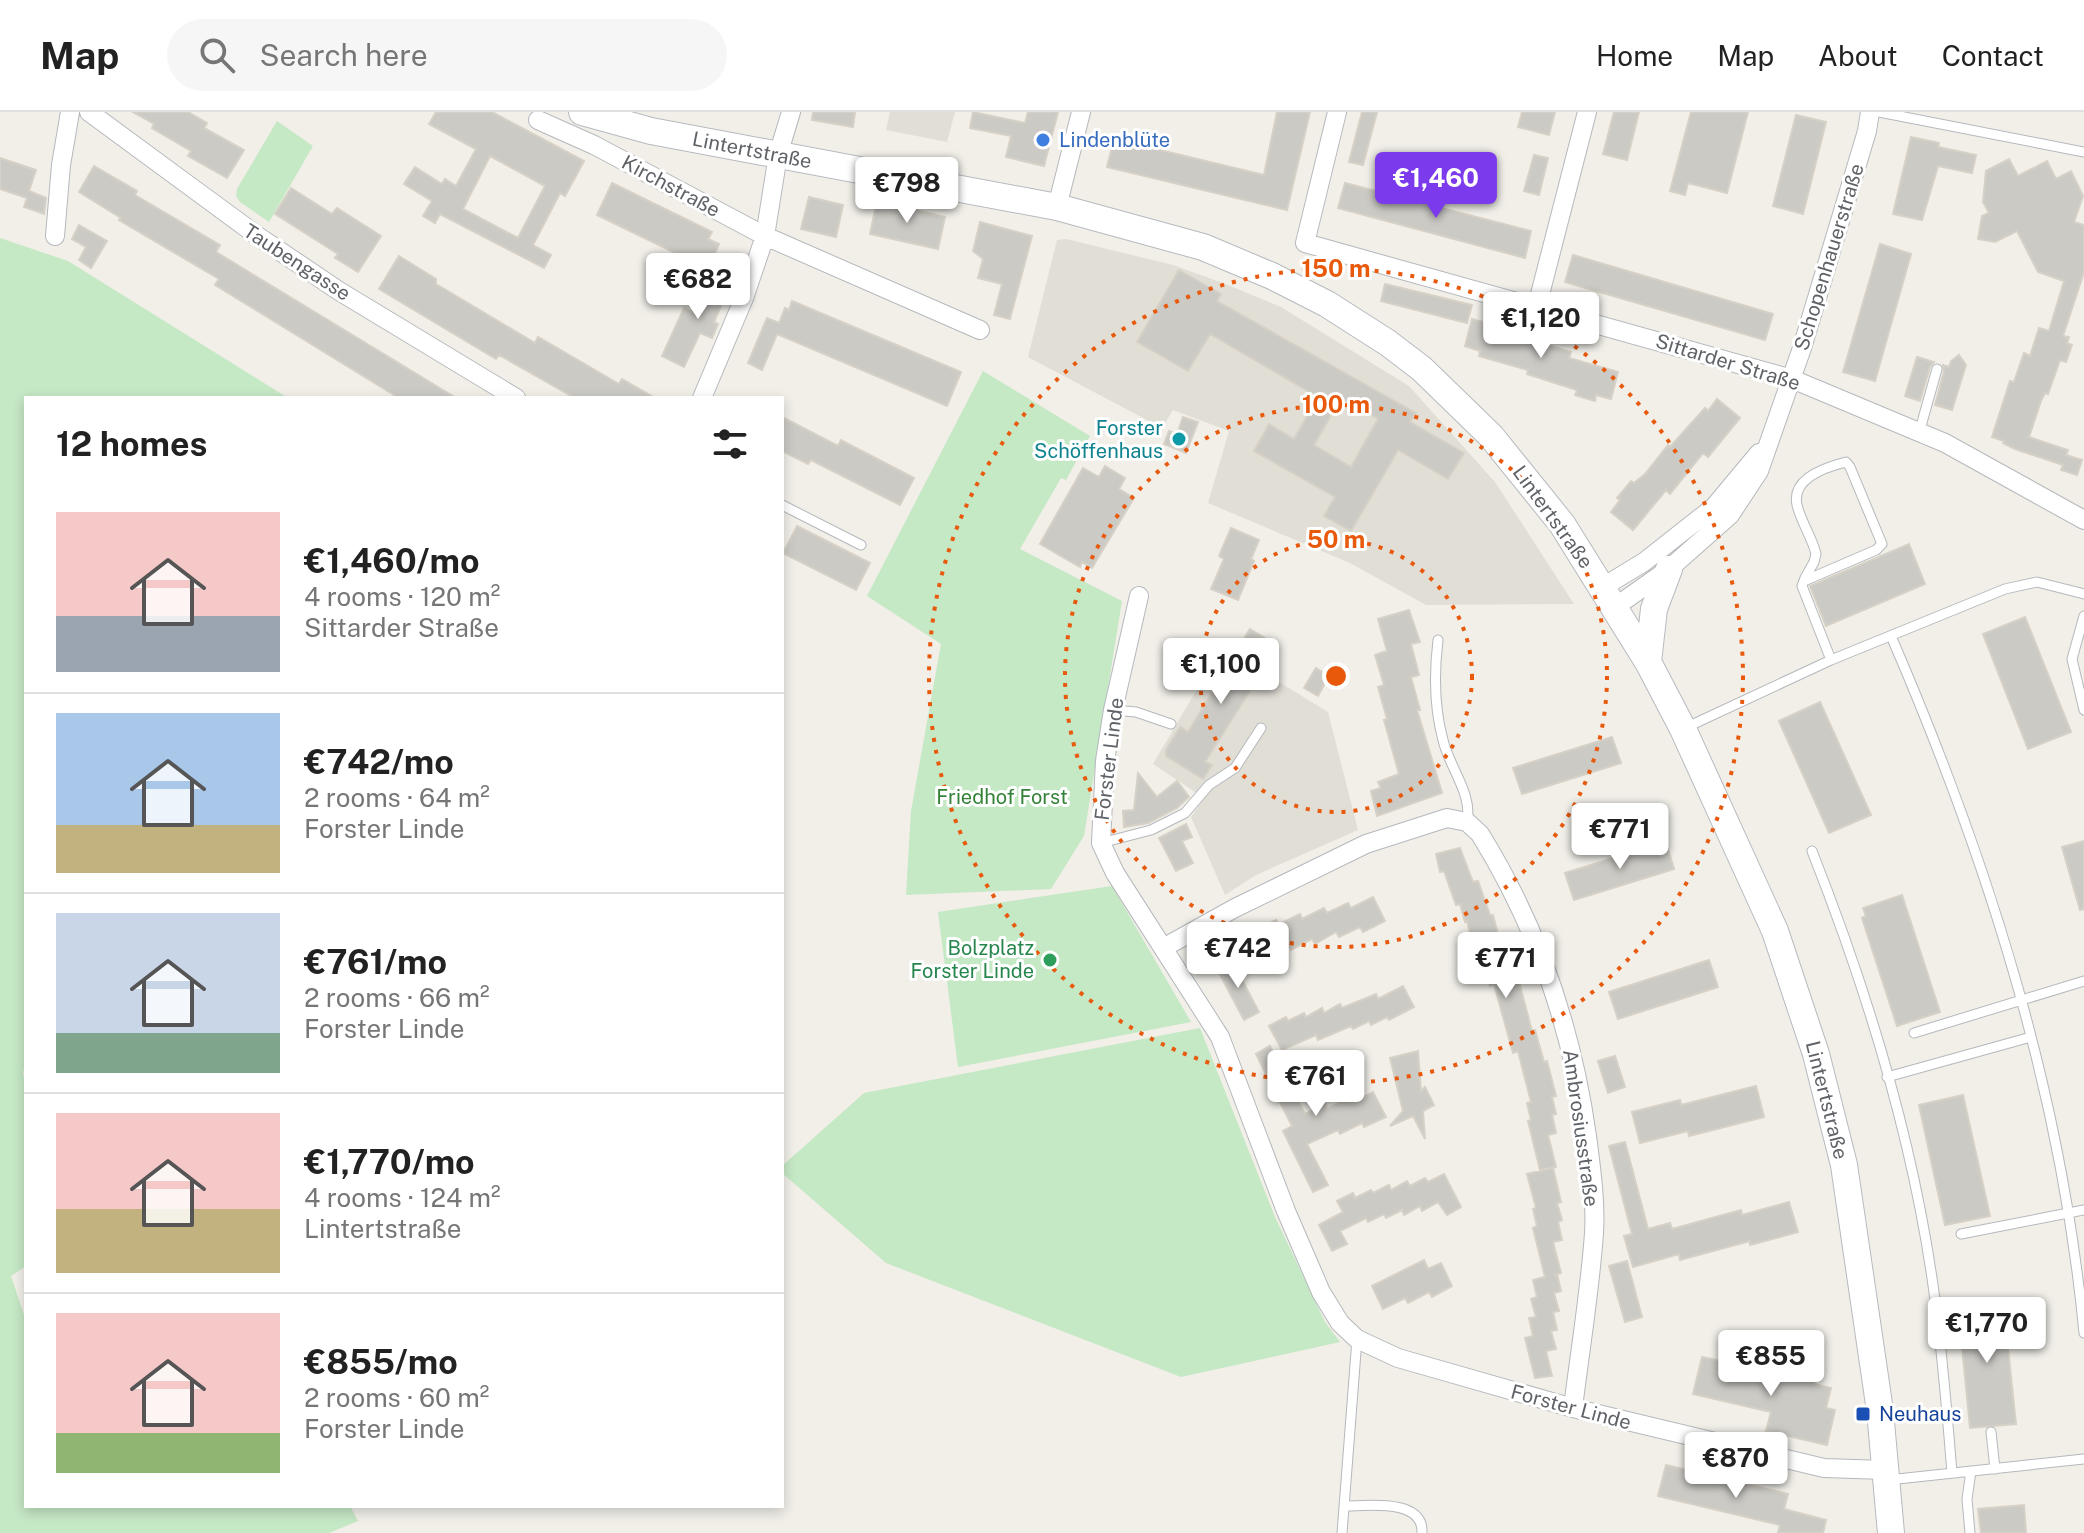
<!DOCTYPE html>
<meta charset="utf-8">
<style>
:root{--surface:#fff;--page:#f6f6f6;--text:#222;--muted:#767676;--line:#e0e0e0;--accent:#7c3aed}
body{margin:0;font-family:"Public Sans",sans-serif;background:var(--page);color:var(--text);height:100vh;display:flex;flex-direction:column;font-size:30px;white-space:nowrap}
*{box-sizing:border-box;margin:0}
p{font-size:26px;color:var(--muted)}
.icon{flex:none;width:44px;height:44px;fill:none;stroke:currentColor;stroke-width:2;stroke-linecap:round;stroke-linejoin:round}
.map{position:relative;flex:1;overflow:hidden}
.sheet{position:absolute;left:24px;top:284px;width:760px;height:1112px;display:flex;flex-direction:column;background:var(--surface);border-radius:0px;box-shadow:0 4px 12px #0003}
.sheet>*{flex:none}
.price{position:absolute;translate:-50% -68px;padding:0 18px;border-radius:8px;background:#fff;color:#222;font-size:26px;line-height:52px;filter:drop-shadow(0 2px 4px #0008)}
.price::after{content:'';position:absolute;left:50%;top:48px;width:24px;height:18px;margin-left:-12px;background:inherit;clip-path:polygon(0 0,100% 0,50% 100%)}
.price.current{background:var(--accent);color:#fff}
ul{padding:0;list-style:none}
li{display:flex;align-items:center;gap:24px;height:200px;padding:0 32px}
li+li{border-top:2px solid var(--line)}
li span{display:grid;place-items:center;flex:none;width:224px;height:160px;border-radius:0px;color:#555}
li>.icon{margin-inline-start:auto}
span .icon{width:96px;height:96px;fill:#fffc;stroke-width:1}
li b{font-size:34px}
h2{display:flex;justify-content:space-between;align-items:center;height:96px;padding:0 32px;font-size:34px}
header{display:flex;align-items:center;gap:48px;box-sizing:border-box;height:112px;padding:0 40px;background:var(--surface);border-bottom:2px solid var(--line)}
header strong{font-size:38px}
nav{display:flex;gap:44px;margin-inline-start:auto;font-size:28px}
.search{width:560px;height:72px;background:var(--page);display:flex;align-items:center;gap:20px;box-sizing:border-box;padding:0 28px;border-radius:44px;color:var(--muted);font-size:30px}
.map>svg:first-child{display:block}
.education{fill:#e1ded6}
.green{fill:#c5e8c5}
.building{fill:#cccac5;stroke:#d6d1c6;stroke-width:2;fill-rule:evenodd}
.lines{fill:none;stroke-linecap:round;stroke-linejoin:round}
.lane-casing{stroke:#b5b8bc;stroke-width:11}
.street-casing{stroke:#b5b8bc;stroke-width:20}
.secondary-casing{stroke:#b6babf;stroke-width:28}
.lane{stroke:#fff;stroke-width:9}
.street{stroke:#fff;stroke-width:18}
.secondary{stroke:#fff;stroke-width:26}
.ring{fill:none;stroke:#e8590c;stroke-width:4;stroke-dasharray:4 8}
.shop-dot{fill:#3f7fe0;stroke:#fff;stroke-width:3}
.culture-dot{fill:#0f9aa8;stroke:#fff;stroke-width:3}
.leisure-dot{fill:#2e9e5b;stroke:#fff;stroke-width:3}
.transit-dot{fill:#1a4fb4;stroke:#fff;stroke-width:3}
.labels{text-anchor:middle;dominant-baseline:central;stroke-width:6;stroke-linejoin:round;paint-order:stroke}
.shop-label{font-size:20px;fill:#366cbe;stroke:#fff;text-anchor:start}
.street-label{font-size:20px;fill:#5f6368;stroke:#fff}
.culture-label{font-size:20px;fill:#0d838f;stroke:#fff;text-anchor:end}
.park-label{font-size:20px;fill:#348238;stroke:#fff}
.leisure-label{font-size:20px;fill:#27864d;stroke:#fff;text-anchor:end}
.transit-label{font-size:20px;fill:#164399;stroke:#fff;text-anchor:start}
.centre{fill:#e8590c;stroke:#fff;stroke-width:4}
.ring-label{font-size:24px;text-anchor:middle;font-weight:bold;fill:#e8590c;stroke:#fff;stroke-width:6;stroke-linejoin:round;paint-order:stroke}
</style>
<header>
<strong>Map</strong>
<div class="search"><svg class="icon" aria-label="search" viewBox="0 0 24 24"><circle cx="10" cy="10" r="6"/><path d="M15 15l6 6"/></svg>Search here</div>
<nav><a>Home</a><a>Map</a><a>About</a><a>Contact</a></nav>
</header>
<div class="map">
<svg width="2084" height="1421" viewBox="0 0 2084 1421">
<rect width="100%" height="100%" fill="#f1efe8"/>
<!-- education -->
<path class="education" d="M890,0H955L947,30L886,18Z
M1066,127L1173,153L1223,171L1281,195L1409,274L1495,370L1574,492L1426,493L1350,451L1208,391L1229,319L1173,298L1162,316L1028,245L1057,128Z
M1222,535L1328,600L1358,718L1256,763L1225,783L1191,705L1204,686L1153,652Z"/>
<!-- green -->
<path class="green" d="M277,9L313,34L269,110L240,90L236,84L237,77Z
M0,126L68,149L288,286H26V935L23,964L26,965V1154L11,1164L26,1209V1394H350L358,1409L329,1421H0Z
M983,259L1090,324L1066,368L1061,366L1020,437L1122,489L1084,724L1051,777L906,783L911,699L941,532L867,484Z
M1112,774L1191,910L958,955L938,800Z
M1200,916L1275,1105L1325,1210L1340,1230L1181,1265L886,1151L782,1061V1054L864,981Z"/>
<!-- building -->
<path class="building" d="M133,0H188L207,11L204,16L244,38L227,66L188,44L191,39L152,16L154,12Z
M436,0H492L584,49L565,84L560,81L533,133L551,143L544,156L440,102L435,111L423,104L432,89L404,72L415,55L442,72L445,67L456,74L476,37L429,12ZM490,44L545,74L518,126L463,97Z
M813,0H855L853,15L812,8Z
M973,0L1025,11L1028,0H1058L1044,54L1006,45L1011,24L970,16Z
M1277,0H1310L1287,98L1107,55L1114,27L1264,63Z
M1362,0H1377L1363,53L1349,50Z
M1522,0H1555L1549,23L1518,15Z
M1614,0H1639L1627,48L1603,42Z
M1691,0H1748L1727,81L1688,71L1685,83L1670,79Z
M1796,3L1826,10L1803,102L1773,94Z
M1911,25L1939,31L1938,35L1976,43L1972,61L1938,54L1922,108L1893,102Z
M1534,43L1548,46L1539,83L1524,79Z
M0,46L36,58L29,79L46,86L44,102L24,95L27,86L0,77Z
M2009,47L2018,64L2047,49L2056,67L2071,59L2083,84L2074,110L2084,113V160L2063,224L2069,225L2067,231L2072,233L2066,250L2060,248L2048,282L2045,281L2041,289L2029,325L2068,338L2066,343L2082,348L2077,363L2061,358L2064,351L2063,353L2015,337L2003,331L2004,329L1992,325L2010,269L2014,270L2024,241L2030,244L2039,216L2049,219L2064,169L2038,160L2017,119L1995,130L1978,127L1982,104L1989,101L1983,90L1986,59Z
M94,54L137,79L135,83L220,133L216,140L456,286H399L215,173L219,167L119,108L121,106L79,80Z
M612,71L712,120L708,127L719,132L708,157L597,103Z
M1345,71L1531,119L1525,146L1338,96Z
M291,76L332,102L337,96L381,124L358,160L335,146L338,142L275,102Z
M809,85L843,93L836,125L801,117Z
M877,89L945,105L938,137L870,122Z
M980,110L1032,124L1010,207L994,203L1002,172L978,166L983,147L973,139Z
M79,113L107,129L91,156L79,148L86,135L72,127Z
M1880,132L1911,142L1875,269L1843,260Z
M1573,143L1773,202L1765,228L1565,170Z
M399,144L436,167V172L535,231L538,225L619,272L622,267L655,286H575L499,243L496,247L379,177Z
M720,155L735,161L714,210L718,212L712,226L700,221L684,255L662,244L684,196L699,203Z
M1179,158L1221,182L1217,189L1416,301L1410,310L1464,341L1448,367L1398,338L1351,419L1324,404L1335,385L1254,339L1269,312L1294,327L1318,285L1210,222L1188,259L1137,230ZM1341,286L1378,307L1351,355L1314,333Z
M1385,172L1472,193L1467,211L1381,189Z
M792,189L961,260L947,294L777,222L762,258L748,251L767,206L779,211L785,196L789,198Z
M1472,207L1522,221L1521,226L1571,240L1569,246L1618,260L1611,287L1596,283L1595,289L1575,283L1577,278L1527,262L1528,258L1479,244L1480,239L1465,234Z
M1959,243L1966,253L1952,298L1935,293L1944,259L1943,253L1949,255L1951,249Z
M1917,245L1934,250L1930,255L1920,289L1905,284Z
M1717,287L1740,306L1708,345L1703,341L1670,382L1666,378L1633,418L1611,400L1620,388L1617,386L1631,369L1634,371L1645,362L1668,333L1670,335L1705,296L1708,299Z
M782,305L838,334L841,328L914,366L900,393L811,348L808,352L782,339Z
M1183,305L1198,310L1186,341L1164,332L1169,319L1177,322Z
M1105,354L1125,366L1119,377L1134,386L1092,456L1082,450L1080,455L1040,432L1083,356L1099,365Z
M797,414L870,451L856,478L783,441Z
M1231,416L1259,428L1251,447L1254,449L1238,488L1211,477L1224,447L1219,444Z
M1909,432L1925,472L1826,514L1810,474Z
M1409,498L1420,530L1411,532L1419,563L1411,565L1420,598H1417L1442,681L1377,704L1371,679L1381,676L1378,670L1399,662L1384,608L1387,607L1378,575L1384,573L1375,543L1387,539L1378,507Z
M2025,505L2071,620L2028,637L1983,522Z
M1250,517L1273,531L1267,540L1272,544L1205,650L1212,653L1203,667L1166,644V638L1180,615L1188,620Z
M1316,556L1329,564L1318,584L1304,576Z
M1820,590L1871,703L1829,721L1779,609Z
M1612,625L1621,651L1522,682L1513,656Z
M1138,661L1157,685L1177,669L1189,685L1177,696L1148,711L1124,715L1123,699L1134,698Z
M1186,712L1192,725L1182,729L1193,751L1176,759L1159,726Z
M2084,729V797L2080,798L2062,735Z
M1666,730L1674,757L1574,788L1565,761Z
M1460,736L1473,770L1478,769L1490,803H1493L1505,850L1510,849L1515,867L1518,866L1532,919L1535,918L1544,950L1547,949L1556,984L1552,985L1556,1002L1552,1003L1556,1021L1548,1023L1556,1055L1540,1058L1528,1009L1531,1008L1527,991L1531,990L1518,939L1513,941L1494,872L1490,874L1485,855L1474,858L1470,843L1475,842L1467,809L1465,810L1460,792L1456,793L1444,759L1440,760L1436,742Z
M1902,783L1940,900L1897,914L1862,806L1866,804L1863,796Z
M1373,785L1385,809L1363,820L1360,815L1339,825L1336,820L1315,832L1312,827L1291,838L1288,833L1267,844L1264,839L1242,850L1229,825L1252,814L1254,819L1276,808L1278,813L1300,802L1302,807L1324,796L1327,801L1348,791L1351,796Z
M1709,848L1718,875L1618,907L1609,880Z
M1232,849L1259,900L1244,908L1217,857Z
M1403,874L1414,895L1389,908L1387,905L1371,913L1369,909L1353,917L1351,914L1318,928L1316,923L1282,938L1269,914L1286,905L1288,909L1304,901L1306,905L1322,896L1324,901L1340,892L1342,896L1376,882L1378,887Z
M1270,934L1305,1002L1325,992L1327,997L1349,986L1351,991L1373,980L1386,1005L1364,1015L1362,1011L1340,1022L1338,1018L1307,1032L1328,1073L1313,1080L1283,1019L1292,1014L1256,942Z
M1418,939L1421,979L1425,975L1434,993L1423,999L1425,1027L1413,1004L1390,1014L1403,999L1390,946Z
M1615,944L1625,975L1608,981L1598,949Z
M1756,974L1764,1005L1689,1024L1688,1019L1640,1031L1632,1000L1680,988L1681,993Z
M1963,983L1990,1104L1945,1113L1919,993Z
M1625,1030L1648,1117L1670,1111L1672,1117L1741,1098L1742,1103L1789,1090L1798,1120L1750,1133V1129L1680,1148L1679,1142L1633,1155L1624,1124L1632,1122L1609,1034Z
M1553,1056L1561,1090L1557,1091L1562,1108L1558,1110L1562,1128L1553,1130L1561,1161L1554,1163L1557,1162L1561,1179L1554,1181L1559,1199L1553,1200L1557,1218L1551,1219L1556,1237L1546,1239L1552,1264L1535,1266L1525,1226L1533,1224L1529,1206L1536,1205L1531,1187L1537,1185L1533,1168L1545,1165L1533,1116L1537,1114L1533,1097L1536,1096L1527,1062Z
M1444,1062L1461,1095L1447,1103L1438,1090L1422,1099L1420,1094L1404,1103L1402,1098L1386,1106L1384,1102L1368,1110L1366,1106L1340,1119L1347,1132L1332,1139L1319,1113L1343,1100L1337,1089L1353,1081L1355,1086L1371,1078L1373,1081L1389,1073L1391,1078L1407,1069L1410,1074L1425,1066L1428,1070Z
M1424,1148L1428,1157L1441,1151L1452,1174L1432,1185L1429,1180L1408,1191L1405,1186L1383,1197L1372,1174Z
M1627,1149L1642,1205L1625,1210L1609,1154Z
M2003,1189L2016,1312L1970,1316L1958,1194Z
M1702,1245L1815,1269L1814,1272L1831,1276L1826,1296L1835,1298L1827,1333L1766,1319L1771,1300L1693,1282Z
M1666,1353L1788,1382L1784,1397L1826,1408L1823,1421H1778L1780,1413L1658,1384Z
M2024,1393L2026,1421H1981L1978,1397Z"/>
<g class="lines">
<!-- lane casing -->
<g class="lane-casing">
<path id="lane" d="M1879,0L2084,40
M1919,321L1937,257
M782,393L861,433
M1804,469L1876,438L1882,432L1850,355L1846,350C1826,355 1791,366 1797,393C1801,410 1812,425 1816,442L1814,450L1805,466L1802,474L1831,548
M2084,504L2072,547L2084,598
M1891,524C1987,746 2061,979 2084,1221
M1438,528C1434,561 1434,595 1443,628C1449,655 1473,682 1467,710
M1113,598L1136,600L1171,612
M1687,615L1831,548L2005,477L2037,470L2084,482
M1101,731L1151,718L1185,701L1209,673L1235,656L1261,616
M1812,739C1867,878 1912,1025 1933,1173C1942,1235 1947,1299 1952,1361
M1914,921L2084,869
M1887,965L2031,925
M1961,1122L2084,1098
M1991,1320L1995,1357
M1888,1368L2084,1347
M1344,1394C1367,1394 1424,1386 1422,1421
M1342,1421L1357,1227
M1970,1421L1967,1387L1971,1359"/>
</g>
<!-- street casing -->
<g class="street-casing">
<path id="street" d="M89,0L259,125L339,179L516,286
M1337,0L1305,131L1792,267L1945,331L2084,408
M538,8L594,33L765,124L980,218
M1057,95L1081,0
M55,124L61,53L70,0
M1537,194L1587,0
M702,286L744,186L765,124L778,43L791,0
M1603,475L1644,450L1714,395L1759,341
M1139,484L1113,598L1105,649L1101,731L1115,761L1220,925L1286,1099L1321,1180L1340,1211L1357,1227L1398,1246L1573,1296L1824,1356L1885,1358
M1615,495L1669,457L1730,403L1759,359L1802,236L1867,19L1870,0
M1163,836L1235,796L1366,732L1447,706L1467,710L1480,722C1537,814 1572,917 1587,1024C1591,1055 1596,1089 1594,1121C1590,1179 1580,1238 1573,1296"/>
</g>
<!-- secondary casing -->
<g class="secondary-casing">
<path id="secondary" d="M582,0L651,19L1057,95L1203,135L1272,164L1327,192L1388,231L1422,257L1491,324L1562,412L1648,550L1683,617L1775,819L1816,942L1844,1053L1880,1299L1891,1421
M1648,550L1654,497L1669,457"/>
</g>
<!-- lane -->
<use href="#lane" class="lane"/>
<!-- street -->
<use href="#street" class="street"/>
<!-- secondary -->
<use href="#secondary" class="secondary"/>
</g>
<!-- distance rings -->
<g class="ring">
<circle cx="1336" cy="564" r="136"/>
<circle cx="1336" cy="564" r="271"/>
<circle cx="1336" cy="564" r="407"/>
</g>
<!-- markers -->
<circle class="shop-dot" cx="1043" cy="28" r="8"/>
<circle class="culture-dot" cx="1179" cy="327" r="8"/>
<circle class="leisure-dot" cx="1050" cy="848" r="8"/>
<rect class="transit-dot" x="1855" y="1294" width="16" height="16" rx="4"/>
<g class="labels">
<!-- shop labels -->
<g class="shop-label">
<text x="1059" y="28">Lindenblüte</text>
</g>
<!-- street labels -->
<g class="street-label">
<text transform="translate(752 38) rotate(11)">Lintertstraße</text>
<text transform="translate(671 74) rotate(28)">Kirchstraße</text>
<text transform="translate(1829 145) rotate(-73)">Schopenhauerstraße</text>
<text transform="translate(297 150) rotate(33)">Taubengasse</text>
<text transform="translate(1728 250) rotate(17)">Sittarder Straße</text>
<text transform="translate(1553 405) rotate(54)">Lintertstraße</text>
<text transform="translate(1109 647) rotate(-83)">Forster Linde</text>
<text transform="translate(1827 988) rotate(76)">Lintertstraße</text>
<text transform="translate(1581 1016) rotate(82)">Ambrosiusstraße</text>
<text transform="translate(1571 1295) rotate(15)">Forster Linde</text>
</g>
<!-- culture labels -->
<g class="culture-label">
<text x="1163" y="316">Forster<tspan x="1163" dy="23">Schöffenhaus</tspan></text>
</g>
<!-- park labels -->
<g class="park-label">
<text x="1002" y="685">Friedhof Forst</text>
</g>
<!-- leisure labels -->
<g class="leisure-label">
<text x="1034" y="836">Bolzplatz<tspan x="1034" dy="23">Forster Linde</tspan></text>
</g>
<!-- transit labels -->
<g class="transit-label">
<text x="1879" y="1302">Neuhaus</text>
</g>
</g>
<circle cx="1336" cy="564" r="12" class="centre"/>
<g class="ring-label">
<text x="1336" y="165">150 m</text>
<text x="1336" y="301">100 m</text>
<text x="1336" y="436">50 m</text>
</g>
</svg>
<b class="price current" style="left:1436px;top:108px">€1,460</b>
<b class="price" style="left:907px;top:113px">€798</b>
<b class="price" style="left:698px;top:209px">€682</b>
<b class="price" style="left:1541px;top:248px">€1,120</b>
<b class="price" style="left:1221px;top:594px">€1,100</b>
<b class="price" style="left:1620px;top:759px">€771</b>
<b class="price" style="left:1238px;top:878px">€742</b>
<b class="price" style="left:1506px;top:888px">€771</b>
<b class="price" style="left:1316px;top:1006px">€761</b>
<b class="price" style="left:1987px;top:1253px">€1,770</b>
<b class="price" style="left:1771px;top:1286px">€855</b>
<b class="price" style="left:1736px;top:1388px">€870</b>
<section class="sheet">
<h2>12 homes<svg class="icon" aria-label="filters" viewBox="0 0 24 24"><path d="M4 7h16M4 17h16"/><circle cx="9" cy="7" r="2"/><circle cx="15" cy="17" r="2"/></svg></h2>
<ul>
<li><span style="background:linear-gradient(#f6c9c9 65%,#9aa5b1 0)"><svg class="icon" aria-label="home" viewBox="0 0 24 24"><path d="M3 11l9-7 9 7M6 9v11h12V9"/></svg></span><div><b>€1,460/mo</b><p>4 rooms · 120 m²</p><p>Sittarder Straße</p></div></li>
<li><span style="background:linear-gradient(#a9c7e8 70%,#c2b280 0)"><svg class="icon" aria-label="home" viewBox="0 0 24 24"><path d="M3 11l9-7 9 7M6 9v11h12V9"/></svg></span><div><b>€742/mo</b><p>2 rooms · 64 m²</p><p>Forster Linde</p></div></li>
<li><span style="background:linear-gradient(#c9d6e8 75%,#7fa58c 0)"><svg class="icon" aria-label="home" viewBox="0 0 24 24"><path d="M3 11l9-7 9 7M6 9v11h12V9"/></svg></span><div><b>€761/mo</b><p>2 rooms · 66 m²</p><p>Forster Linde</p></div></li>
<li><span style="background:linear-gradient(#f6c9c9 60%,#c2b280 0)"><svg class="icon" aria-label="home" viewBox="0 0 24 24"><path d="M3 11l9-7 9 7M6 9v11h12V9"/></svg></span><div><b>€1,770/mo</b><p>4 rooms · 124 m²</p><p>Lintertstraße</p></div></li>
<li><span style="background:linear-gradient(#f6c9c9 75%,#8fb573 0)"><svg class="icon" aria-label="home" viewBox="0 0 24 24"><path d="M3 11l9-7 9 7M6 9v11h12V9"/></svg></span><div><b>€855/mo</b><p>2 rooms · 60 m²</p><p>Forster Linde</p></div></li>
</ul>
</section>
</div>
